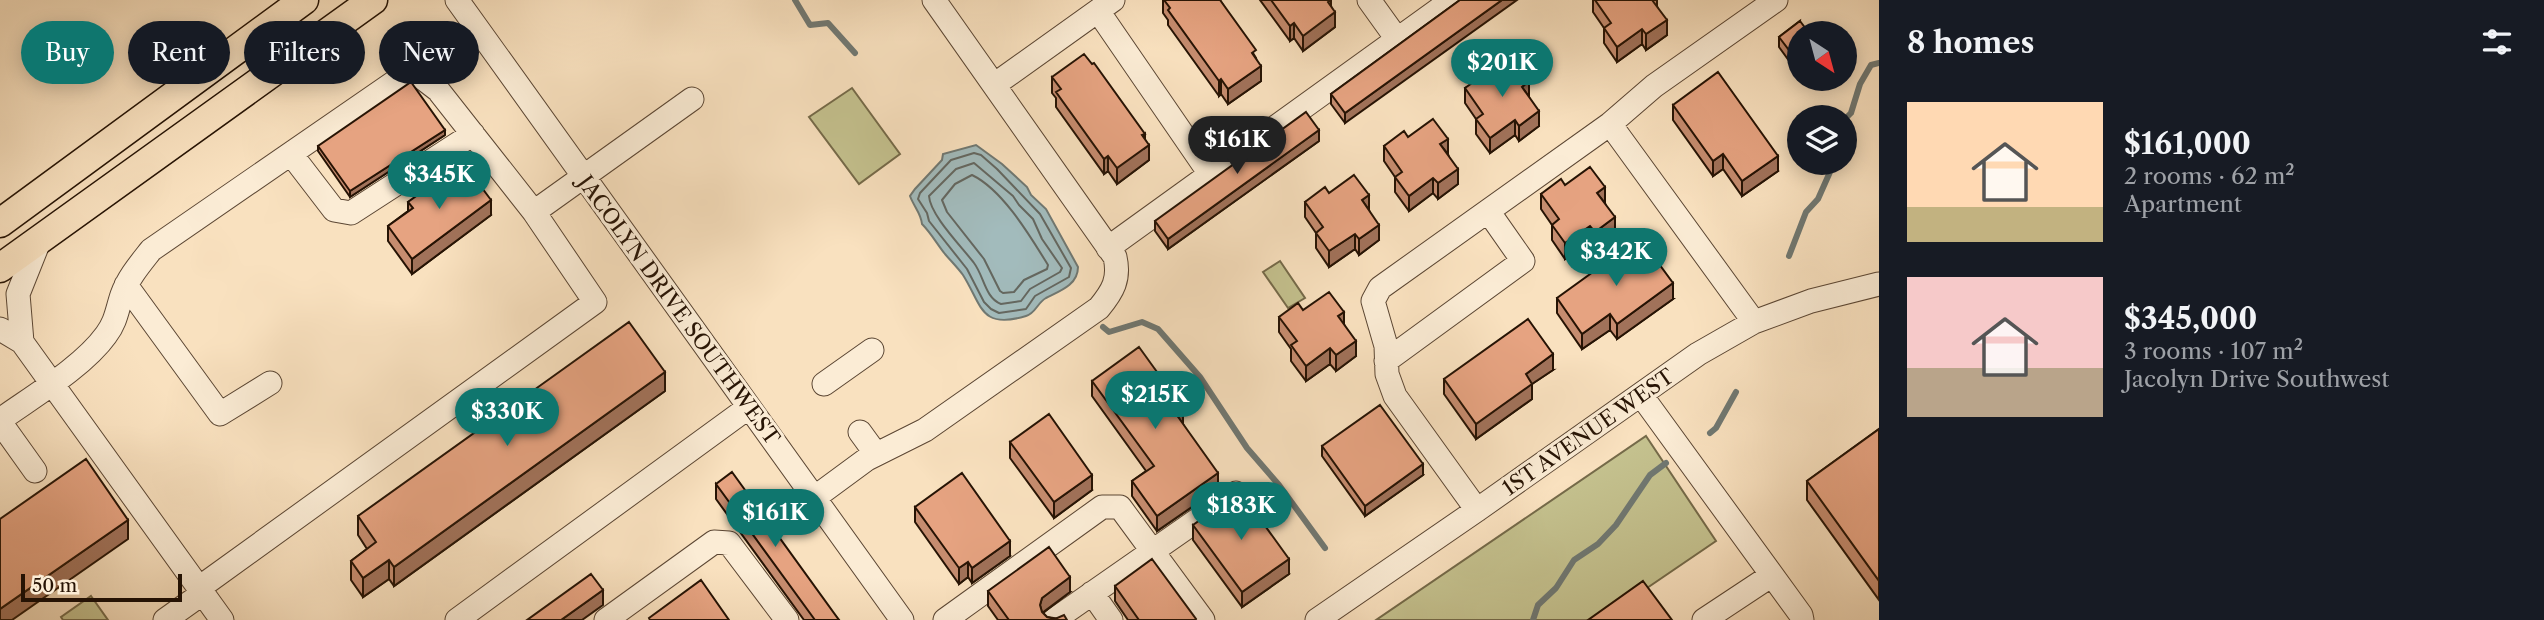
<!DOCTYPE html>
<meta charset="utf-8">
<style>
:root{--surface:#171b24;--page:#242831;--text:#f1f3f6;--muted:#9ea1a6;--accent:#0f766e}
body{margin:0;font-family:"Libre Caslon Text",serif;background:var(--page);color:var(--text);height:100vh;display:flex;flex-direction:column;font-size:26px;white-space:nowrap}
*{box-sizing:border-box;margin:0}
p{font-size:23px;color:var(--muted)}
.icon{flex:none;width:38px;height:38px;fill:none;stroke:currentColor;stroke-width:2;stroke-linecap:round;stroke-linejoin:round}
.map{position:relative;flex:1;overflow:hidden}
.side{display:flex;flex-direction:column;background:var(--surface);width:665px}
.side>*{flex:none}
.top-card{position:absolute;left:21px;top:21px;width:665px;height:63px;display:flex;gap:14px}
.needle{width:46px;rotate:144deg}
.fabs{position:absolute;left:1787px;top:21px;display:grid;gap:14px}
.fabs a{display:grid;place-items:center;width:70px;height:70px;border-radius:50%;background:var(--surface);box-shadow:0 4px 18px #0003;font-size:35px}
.scale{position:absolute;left:21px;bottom:18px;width:161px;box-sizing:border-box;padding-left:7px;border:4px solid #261304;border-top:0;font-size:19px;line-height:24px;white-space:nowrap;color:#261304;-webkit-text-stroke:5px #fbecd5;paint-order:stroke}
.price{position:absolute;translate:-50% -60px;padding:0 16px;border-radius:24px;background:var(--accent);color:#fff;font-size:23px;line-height:46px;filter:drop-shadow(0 2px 4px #0008)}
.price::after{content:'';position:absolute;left:50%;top:42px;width:21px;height:16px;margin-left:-10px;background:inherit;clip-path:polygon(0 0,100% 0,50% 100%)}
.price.active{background:#222;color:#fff}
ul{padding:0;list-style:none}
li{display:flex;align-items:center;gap:21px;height:175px;padding:0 28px}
li span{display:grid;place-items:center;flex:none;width:196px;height:140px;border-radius:0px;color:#555}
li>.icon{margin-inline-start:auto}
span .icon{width:84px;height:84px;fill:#fffc;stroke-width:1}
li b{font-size:30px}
h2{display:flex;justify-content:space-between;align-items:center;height:84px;padding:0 28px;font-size:30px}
.chip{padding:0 24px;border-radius:32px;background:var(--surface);box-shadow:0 4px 18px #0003;font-size:24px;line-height:63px}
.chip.active{background:var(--accent);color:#fff}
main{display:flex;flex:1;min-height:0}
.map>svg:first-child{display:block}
.green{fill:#c4c18e;stroke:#756a49;stroke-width:2}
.water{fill:#a2bbbc;stroke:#707872;stroke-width:2}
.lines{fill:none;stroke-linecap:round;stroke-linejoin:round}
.shore{stroke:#646760;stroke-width:2}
.stream{stroke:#707872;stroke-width:6}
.minor-casing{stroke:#5b4633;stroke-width:25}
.major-casing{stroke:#261304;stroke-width:31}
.minor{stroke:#fbecd5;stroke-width:23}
.major{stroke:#f9e1bf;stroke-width:28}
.wall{fill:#c68c6f;stroke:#261304;stroke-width:2}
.shaded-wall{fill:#a1725a;stroke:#261304;stroke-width:2}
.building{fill:#e6a381;stroke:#261304;stroke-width:2}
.labels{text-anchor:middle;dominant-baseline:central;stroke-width:6;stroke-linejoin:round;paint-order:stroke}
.street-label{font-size:21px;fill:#261304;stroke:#fbecd5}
</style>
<main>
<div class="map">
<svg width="1879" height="620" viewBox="0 0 1879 620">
<rect width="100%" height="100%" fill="#f9e1bf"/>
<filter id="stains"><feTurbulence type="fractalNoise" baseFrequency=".00286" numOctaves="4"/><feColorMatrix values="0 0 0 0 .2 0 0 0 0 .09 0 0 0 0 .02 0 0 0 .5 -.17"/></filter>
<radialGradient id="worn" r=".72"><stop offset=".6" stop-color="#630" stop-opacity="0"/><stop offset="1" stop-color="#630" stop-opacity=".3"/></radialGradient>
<!-- green -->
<path class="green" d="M852,88L900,154L859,184L809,117Z
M1280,261L1305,298L1288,308L1263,272Z
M1646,436L1716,541L1600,620H1376Z
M91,596L108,620H63L61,617Z"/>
<!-- water -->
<path class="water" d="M976,145L1002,164L1027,187L1031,195L1046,209L1078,267C1078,285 1060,291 1046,298C1037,303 1036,313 1026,316C980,330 982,305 963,275C958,268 951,261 945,254C937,244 931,233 922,224C921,213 914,207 910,196L915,189L942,160L943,154Z"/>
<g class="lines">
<!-- shore -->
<path class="shore" d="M974,153L981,155L997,169L1040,214L1071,268L1069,277L1035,296L1026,309L999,313L991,309L984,302L967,269L929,221L927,213L918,199L920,193L951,160Z
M974,163L1013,196L1019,205L1033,219L1042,239L1062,268L1060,272L1030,289L1021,301L1001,304C985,298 984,276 974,263C962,247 930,215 929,196L956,169Z
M972,175C1003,190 1030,236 1048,265L1047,269L1024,280L1014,292L1003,293L1000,291L984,259L947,212L942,200L955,184Z"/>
<!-- stream -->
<path class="stream" d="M795,0L810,25L828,23L855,53
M1844,120L1851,113L1860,84L1871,65L1879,63
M1789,256L1806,212L1818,199L1834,163
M1103,327L1109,332L1142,322L1158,329L1200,377L1247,448L1279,485L1325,548
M1710,433L1716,428L1736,392
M1533,620L1538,605L1556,588L1574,560L1598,544L1616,525L1650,475L1666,463"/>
<!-- minor casing -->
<g class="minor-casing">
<path id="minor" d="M457,0L902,620
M1369,0L1397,39
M1098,11L1210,174
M994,85L1113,0
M1610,124L1754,322
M291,154L334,210L351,213L473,134
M1108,248L1452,0
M126,285L220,414L270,383
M0,329L22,342L222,620
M22,342L18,294L40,239
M1386,361L1523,261L1488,211
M824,384L872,350
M1641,395L1801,615L1802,620
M0,420C32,397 83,367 106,335C116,322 117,310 122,295C128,278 140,264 151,250L412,70L438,90L534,212
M0,422L35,471
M860,432L876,454
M814,498L867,459L925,430L1099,308C1113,291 1120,279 1115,257L934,0
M1477,510L1395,396L1387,374L1386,346L1373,301L1380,288L1610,124L1654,86L1776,0
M199,588L595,302L534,212L692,99
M1092,593L1111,620
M165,620L203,593
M457,620L749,407
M606,620L714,542L729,543L787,620
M945,620L1102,507H1120L1203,620
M1054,620L1236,493
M1317,620L1477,510L1698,354L1754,322L1811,301L1879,284
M1704,620L1772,575"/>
</g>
<!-- major casing -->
<g class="major-casing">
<path id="major" d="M0,223L304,0
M0,268L373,0"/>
</g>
<!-- minor -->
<use href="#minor" class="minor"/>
<!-- major -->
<use href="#major" class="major"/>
</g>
<!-- wall -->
<path class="wall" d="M1163,0H1220L1256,58L1261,81L1228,104L1221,94L1219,96L1168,25V20L1163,13Z
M1260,0H1330L1335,27L1303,51L1294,38L1290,41Z
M1460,0L1345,123L1331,104V94Z
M1593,0H1657V6L1667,35L1646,50L1642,44L1617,62L1604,43V28L1593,12Z
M1800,21L1795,69L1779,47V37Z
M1052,77L1145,139L1149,160L1117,184L1108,171L1104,174L1056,107V98L1052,93Z
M1489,79L1529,97L1539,126L1519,141L1515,135L1490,153L1476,134V119L1465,103V88Z
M1673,105L1778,171L1742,196L1723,169L1713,176L1673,120Z
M445,135L350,197L318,151V146Z
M1408,137L1448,154L1458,184L1438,199L1433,193L1409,211L1395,192V177L1384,161V146Z
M1319,141L1168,249L1155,231V221Z
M452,179L491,215L412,274L388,241V226L408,211V202Z
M1565,185L1605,203L1615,232L1595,247L1590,241L1565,259L1552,240V225L1541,209V194Z
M1329,193L1369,210L1379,240L1359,255L1355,249L1329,267L1316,248V233L1305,217V202Z
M1557,298L1673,299L1617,339L1610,330L1582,349L1557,313Z
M1303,310L1344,324L1356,356L1336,371L1330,364L1306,381L1291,361V349L1279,332V317Z
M1553,370L1532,384V399L1476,439L1444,394V379Z
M1092,381L1183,424L1218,489L1157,531L1132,496V481L1146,471L1092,396Z
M665,391L394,586L389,579L363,597L351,580V561L367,549L358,535V516Z
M1879,429V600L1807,500V481Z
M1010,442L1092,490L1054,518L1010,458Z
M1322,446L1423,475L1365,516L1322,456Z
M716,484L839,620H804L716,499Z
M915,507L1010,556L972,583L968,577L959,584L915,522Z
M1193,525L1289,574L1242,607L1193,540Z
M1115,586L1196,620H1128L1115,601Z
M988,591L1070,592L1043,613L1047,617L1067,620H998L988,606Z"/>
<!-- shaded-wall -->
<path class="shaded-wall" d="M1331,0V15L1335,12V27L1303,51V36L1328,2Z
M1502,0H1517L1345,123V113Z
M1667,20V35L1646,50V34Z
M1294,23V38L1290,41V26Z
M1642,29V44L1617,62V47Z
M1799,55V66L1795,69V58Z
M1261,66V81L1228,104V89Z
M1221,79V94L1219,96V81Z
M1529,81V97L1522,87Z
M1539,111V126L1519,141V126Z
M1515,120V135L1490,153V138Z
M445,130V135L350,197V191Z
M1319,130V141L1168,249V239Z
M1145,134V148L1149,145V160L1117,184V168Z
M1448,139V154L1440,144Z
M1723,154V169L1713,176V161Z
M1108,156V171L1104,174V159Z
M1778,156V171L1742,196V181Z
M1458,169V184L1438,199V183Z
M1433,178V193L1409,211V196Z
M1605,187V203L1597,193Z
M1369,195V210L1362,200Z
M491,200V215L412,274V259Z
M1615,217V232L1595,247V232Z
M1379,225V240L1359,255V239Z
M1590,226V241L1565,259V243Z
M1355,234V249L1329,267V251Z
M1673,283V299L1617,339V324Z
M1344,312V327L1338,316Z
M1610,314V330L1582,349V334Z
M1356,341V356L1336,371V355Z
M1330,348V364L1306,381V366Z
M1553,354V370L1532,384V399L1476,439V424L1526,374Z
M665,372V391L394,586V567Z
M1183,408V424L1176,414Z
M1423,464V475L1365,516V506Z
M1218,473V489L1157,531V516Z
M1092,475V490L1054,518V502Z
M128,520V539L12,620H0V609Z
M1010,541V556L972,583V568Z
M1289,559V574L1242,607V592Z
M389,560V579L363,597V578Z
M968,562V577L959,584V568Z
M1070,577V592L1042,613L1040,605L1042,598Z
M603,590V605L582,620H561Z"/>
<!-- building -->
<path class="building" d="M1164,0H1220L1256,50L1252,53L1261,66L1228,89L1221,79L1219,81L1168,10L1170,8Z
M1271,0H1330L1328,2L1335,12L1303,36L1294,23L1290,26Z
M1460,0H1502L1345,113L1331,94Z
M1595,0H1652L1667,20L1646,34L1642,29L1617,47L1604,28L1611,23Z
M1800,21L1809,33H1799V55L1795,58L1779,37Z
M1084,54L1092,64L1094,63L1145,134L1142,135L1149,145L1117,168L1108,156L1104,159L1056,92L1061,89L1052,77Z
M1514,61L1529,81L1522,87L1539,111L1519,126L1515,120L1490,138L1476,119L1483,114L1465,88L1485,74L1489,79Z
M1718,72L1778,156L1742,181L1723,154L1713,161L1673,105Z
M411,82L445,130L350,191L318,146Z
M1306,112L1319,130L1168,239L1155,221Z
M1433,119L1448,139L1440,144L1458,169L1438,183L1433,178L1409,196L1395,177L1402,172L1384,146L1404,131L1408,137Z
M1590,167L1605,187L1597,193L1615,217L1595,232L1590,226L1565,243L1552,225L1559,219L1541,194L1561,179L1565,185Z
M467,168L491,200L412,259L388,226L413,208L408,202L448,173L452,179Z
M1354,175L1369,195L1362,200L1379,225L1359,239L1355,234L1329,251L1316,233L1323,227L1305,202L1325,187L1329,193Z
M1640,238L1673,283L1617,324L1610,314L1582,334L1557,298Z
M1329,292L1344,312L1338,316L1356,341L1336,355L1330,348L1306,366L1291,345L1297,341L1279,317L1298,303L1303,310Z
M1528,319L1553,354L1526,374L1532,384L1476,424L1444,379Z
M629,322L665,372L394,567L389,560L363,578L351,561L376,542L358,516Z
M1139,347L1183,408L1176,414L1218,473L1157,516L1132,481L1154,466L1092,381Z
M1380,405L1423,464L1365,506L1322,446Z
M1049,414L1092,475L1054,502L1010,442Z
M1879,429V581L1807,481Z
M86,459L128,520L0,609V519Z
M732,472L839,620H815L716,484Z
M962,473L1010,541L972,568L968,562L959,568L915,507Z
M1234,496L1239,502L1245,498L1289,559L1242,592L1193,525Z
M1049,547L1070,577L1042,598L1040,605L1042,612L1047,617L1055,619L1064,615L1067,620H1009L988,591Z
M1152,559L1196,619L1195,620H1139L1115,586Z
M591,574L603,590L561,620H527Z
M701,580L729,620H650L649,618Z
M1643,581L1672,620H1588Z"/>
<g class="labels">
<!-- street labels -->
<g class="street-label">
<text transform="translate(679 310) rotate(54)">JACOLYN DRIVE SOUTHWEST</text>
<text transform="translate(1588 432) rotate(-35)">1ST AVENUE WEST</text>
</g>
</g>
<rect width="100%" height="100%" filter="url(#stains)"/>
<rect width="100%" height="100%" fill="url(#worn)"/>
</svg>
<div class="fabs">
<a><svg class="needle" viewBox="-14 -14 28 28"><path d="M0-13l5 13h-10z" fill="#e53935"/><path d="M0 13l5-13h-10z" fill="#9ea1a6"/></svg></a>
<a><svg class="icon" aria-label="layers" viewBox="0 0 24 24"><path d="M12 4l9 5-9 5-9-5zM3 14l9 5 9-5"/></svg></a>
</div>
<div class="scale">50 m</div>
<b class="price" style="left:1502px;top:99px">$201K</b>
<b class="price active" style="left:1237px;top:176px">$161K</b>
<b class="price" style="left:439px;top:211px">$345K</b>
<b class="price" style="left:1616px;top:288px">$342K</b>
<b class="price" style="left:1155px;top:431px">$215K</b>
<b class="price" style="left:507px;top:448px">$330K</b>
<b class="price" style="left:1241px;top:542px">$183K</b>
<b class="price" style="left:775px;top:549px">$161K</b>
<div class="top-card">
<a class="chip active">Buy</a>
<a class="chip">Rent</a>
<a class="chip">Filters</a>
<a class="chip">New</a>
</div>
</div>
<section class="side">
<h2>8 homes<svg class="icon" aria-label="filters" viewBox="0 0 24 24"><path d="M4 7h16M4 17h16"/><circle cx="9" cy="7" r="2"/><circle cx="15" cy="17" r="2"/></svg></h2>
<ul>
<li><span style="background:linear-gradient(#ffd9b3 75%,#c2b280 0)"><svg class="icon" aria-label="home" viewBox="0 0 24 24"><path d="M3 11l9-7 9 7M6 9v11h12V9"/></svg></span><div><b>$161,000</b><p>2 rooms · 62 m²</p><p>Apartment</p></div></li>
<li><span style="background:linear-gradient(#f6c9c9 65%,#b9a48a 0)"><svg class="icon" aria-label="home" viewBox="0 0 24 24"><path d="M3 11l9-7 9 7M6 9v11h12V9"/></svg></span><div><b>$345,000</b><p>3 rooms · 107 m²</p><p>Jacolyn Drive Southwest</p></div></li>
</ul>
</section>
</main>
